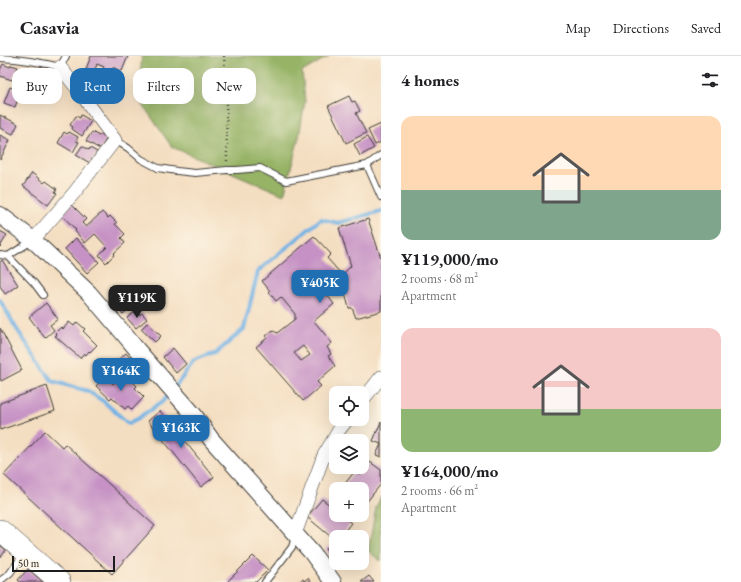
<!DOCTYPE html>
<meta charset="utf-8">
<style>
:root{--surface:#fff;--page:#f6f6f6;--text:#202124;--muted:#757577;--line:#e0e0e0;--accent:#1f6fb2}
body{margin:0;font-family:"EB Garamond",serif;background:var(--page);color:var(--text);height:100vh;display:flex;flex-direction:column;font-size:15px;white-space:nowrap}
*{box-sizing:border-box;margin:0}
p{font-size:13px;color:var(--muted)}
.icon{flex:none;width:22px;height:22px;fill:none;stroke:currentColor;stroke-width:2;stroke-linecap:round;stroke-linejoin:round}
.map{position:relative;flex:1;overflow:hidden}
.details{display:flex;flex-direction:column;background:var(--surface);width:360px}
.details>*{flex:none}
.banner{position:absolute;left:12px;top:12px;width:309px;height:36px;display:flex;gap:8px}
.buttons{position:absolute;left:329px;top:330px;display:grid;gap:8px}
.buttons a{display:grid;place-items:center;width:40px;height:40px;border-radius:8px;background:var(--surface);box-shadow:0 4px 16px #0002;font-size:20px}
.scale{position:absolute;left:12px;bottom:10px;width:103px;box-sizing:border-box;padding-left:4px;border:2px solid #1c1c1c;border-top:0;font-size:11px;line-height:14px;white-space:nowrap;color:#1c1c1c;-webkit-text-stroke:3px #fcf5e5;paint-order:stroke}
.price{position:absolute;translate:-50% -34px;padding:0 9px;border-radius:8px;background:var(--accent);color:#fff;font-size:13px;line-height:26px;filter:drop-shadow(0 1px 2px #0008)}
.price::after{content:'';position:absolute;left:50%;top:24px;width:12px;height:9px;margin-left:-6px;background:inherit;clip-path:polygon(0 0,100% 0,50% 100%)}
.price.current{background:#222;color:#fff}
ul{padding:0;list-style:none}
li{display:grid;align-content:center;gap:8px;height:212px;padding:0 20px}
li span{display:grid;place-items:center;height:124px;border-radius:12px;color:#555}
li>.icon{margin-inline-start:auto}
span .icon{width:72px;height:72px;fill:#fffc;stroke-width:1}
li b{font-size:17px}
h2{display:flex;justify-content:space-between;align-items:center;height:48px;padding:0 20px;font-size:17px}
.pill{padding:0 14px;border-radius:12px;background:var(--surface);box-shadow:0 4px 16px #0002;font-size:14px;line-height:36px}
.pill.current{background:var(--accent);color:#fff}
header{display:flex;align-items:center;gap:24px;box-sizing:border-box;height:56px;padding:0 20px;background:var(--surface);border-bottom:1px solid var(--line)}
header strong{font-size:19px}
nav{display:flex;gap:22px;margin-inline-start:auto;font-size:14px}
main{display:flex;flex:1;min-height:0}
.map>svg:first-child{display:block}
.forest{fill:#96b366;stroke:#596841}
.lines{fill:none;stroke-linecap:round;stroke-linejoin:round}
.stream{stroke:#71b2e5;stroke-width:4}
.building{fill:#c692c5;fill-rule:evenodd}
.service-casing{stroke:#3c3935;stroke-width:8}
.minor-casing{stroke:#3c3935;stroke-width:14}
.tertiary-casing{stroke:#3c3935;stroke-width:18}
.trunk-casing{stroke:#3c3935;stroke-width:22}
.path{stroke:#3c3935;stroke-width:2.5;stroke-dasharray:1 3;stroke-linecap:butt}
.service{stroke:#fff;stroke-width:6}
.minor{stroke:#fff;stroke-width:13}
.tertiary{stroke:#fff;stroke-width:16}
.trunk{stroke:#fff;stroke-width:21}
</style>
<header>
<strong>Casavia</strong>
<nav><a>Map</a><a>Directions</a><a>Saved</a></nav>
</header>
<main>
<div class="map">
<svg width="381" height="526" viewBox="0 0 381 526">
<rect width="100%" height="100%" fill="#fcf5e5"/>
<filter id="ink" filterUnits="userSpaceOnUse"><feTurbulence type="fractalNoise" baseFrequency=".025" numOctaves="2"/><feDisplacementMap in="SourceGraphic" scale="8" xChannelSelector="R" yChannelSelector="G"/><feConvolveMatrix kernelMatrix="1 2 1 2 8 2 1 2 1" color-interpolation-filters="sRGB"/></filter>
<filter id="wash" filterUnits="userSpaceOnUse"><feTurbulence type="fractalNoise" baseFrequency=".012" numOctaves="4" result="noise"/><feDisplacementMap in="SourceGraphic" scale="16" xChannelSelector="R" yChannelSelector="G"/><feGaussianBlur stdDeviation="0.9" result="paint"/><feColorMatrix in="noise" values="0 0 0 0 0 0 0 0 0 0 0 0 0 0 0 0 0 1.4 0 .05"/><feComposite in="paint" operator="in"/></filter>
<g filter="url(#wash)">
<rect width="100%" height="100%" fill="#f4dec1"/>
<!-- forest -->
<path class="forest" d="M142,0H329L302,16L305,45L299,81L284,139L172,91L138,42Z
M381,441V505L368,495L376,451Z"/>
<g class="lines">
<!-- stream -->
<path class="stream" d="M0,244L16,272L52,325L88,335L103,345L129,368L162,346L171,336
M175,331L194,306L215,298L244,273L258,215L321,163L338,167L381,155"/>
</g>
<g id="blocks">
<!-- building -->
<path class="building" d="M91,0H128L122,15L112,11L106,27L99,24L104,11L97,8L94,16L86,13Z
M3,8L10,11L11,9L18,11L12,24L0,20V14Z
M20,12L34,17L28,32L17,28L20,20L17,18Z
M10,31L21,35L15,51L4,47Z
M349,40L352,46L355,45L360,55L356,57L366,77L346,87L328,50Z
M0,59L18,68L13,78L0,72Z
M81,59L91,65L82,80L72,73L73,71L70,69L76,60L80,62Z
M381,68V86L375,89L368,74Z
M64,76L67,78L69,76L78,81L76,85L79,86L73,96L58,87Z
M92,76L99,80L101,78L107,82L100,93L86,85Z
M0,79L10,84L0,104Z
M367,81L374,92L360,100L354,88Z
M82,90L89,94L90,92L97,96L90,107L76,99Z
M32,117L44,127L46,125L57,133L55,136L57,137L48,149L23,130Z
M71,148L86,163L82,167L86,171L102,156L108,162L110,160L117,167L115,168L125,178L121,182L125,187L114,197L115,198L106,207L99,199L107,191L95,178L85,187L75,175L76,174L61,158Z
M368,163L381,202V255L356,262L352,252H349L345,237L347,236L346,231L335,233L327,239L334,248L314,265L332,287L327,291L331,298L328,300L335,310L317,326L321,330L303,345L256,291L267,282L266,280L273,274L277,277L295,263V258L281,241L276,245L269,236L270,235L262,225L314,180L331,198L327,202L342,219L351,210L339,172ZM308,218L315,226L307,233L300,225ZM303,290L310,299L301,305L294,297Z
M0,175L7,179L0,191Z
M76,182L99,206L87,217L65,193Z
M2,204L18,229L5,238L0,230V206Z
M123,241L127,245L129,243L134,248L123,258L114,248Z
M46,247L58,263L50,269L54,274L45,282L29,261Z
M136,255L139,259L142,257L147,263L136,272L127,262Z
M69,266L74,270L77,266L85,273L83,275L97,289L90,296L89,295L86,299L84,297L80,302L55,280L57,279L55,277L61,271L63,273Z
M147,267L161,280L155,286L141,273Z
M0,272L22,314L1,325L0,322Z
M173,292L186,308L176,317L163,301Z
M126,297L136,309L124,319L122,316L116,321L108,312Z
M120,320L127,326L130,323L137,330L135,332L144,341L132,354L128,350L125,353L112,341L110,343L96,330L105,321L113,328Z
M47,330L55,355L0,374V347Z
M160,355L214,421L201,431L148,365Z
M381,366V401L376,399L381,388L373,385Z
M45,375L62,391L65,388L155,470L112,518L4,419Z
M370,406L381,414V428L365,448L362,445V433H347L343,430L355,415L360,419Z
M322,443L336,454V459H341L351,467L340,481H336V485L307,461Z
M0,489L6,494L0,502Z
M336,489V502L333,504L325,493L330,490L332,492Z
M253,500L268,514L256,526H227Z
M28,513L43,526H20L18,524Z
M369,520L374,526H361Z
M308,522L311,526H298L303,523L304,525Z"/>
</g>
</g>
<g filter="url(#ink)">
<use href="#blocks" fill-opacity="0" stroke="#3c3935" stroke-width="1"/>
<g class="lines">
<!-- service casing -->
<g class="service-casing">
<path id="service" d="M0,2C21,3 40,6 60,11L66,0
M115,84L128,92L141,103L158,112L177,115L195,117L227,114H237L260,112L286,125L367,109L381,99
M367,109L381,141
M0,199L8,200L32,185
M8,200L34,227L43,239
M0,525L10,517L23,499
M265,526L292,491L295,481"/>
</g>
<!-- minor casing -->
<g class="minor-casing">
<path id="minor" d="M33,184L74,137L115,84L79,35L60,11
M362,345L381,321
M295,478L324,399L339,374L348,363"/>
</g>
<!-- tertiary casing -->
<g class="tertiary-casing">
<path id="tertiary" d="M0,159L33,184L89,237L124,278L139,296L194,359L211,383L312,497L333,526"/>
</g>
<!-- trunk casing -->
<g class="trunk-casing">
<path id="trunk" d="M0,474L60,526"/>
</g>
<!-- path -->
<path class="path" d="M224,0L226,40L227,105"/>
<!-- service -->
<use href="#service" class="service"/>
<!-- minor -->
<use href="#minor" class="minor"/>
<!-- tertiary -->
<use href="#tertiary" class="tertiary"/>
<!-- trunk -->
<use href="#trunk" class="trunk"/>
</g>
</g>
</svg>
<div class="buttons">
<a><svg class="icon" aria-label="locate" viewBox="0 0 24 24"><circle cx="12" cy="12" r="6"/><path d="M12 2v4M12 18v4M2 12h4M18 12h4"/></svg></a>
<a><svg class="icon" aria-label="layers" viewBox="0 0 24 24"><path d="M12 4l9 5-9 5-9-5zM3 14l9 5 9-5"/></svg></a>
<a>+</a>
<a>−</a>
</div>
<div class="scale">50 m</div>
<b class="price" style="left:320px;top:248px">¥405K</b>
<b class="price current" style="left:137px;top:263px">¥119K</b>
<b class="price" style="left:121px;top:336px">¥164K</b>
<b class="price" style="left:181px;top:393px">¥163K</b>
<div class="banner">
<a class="pill">Buy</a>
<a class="pill current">Rent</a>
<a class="pill">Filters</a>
<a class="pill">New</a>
</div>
</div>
<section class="details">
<h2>4 homes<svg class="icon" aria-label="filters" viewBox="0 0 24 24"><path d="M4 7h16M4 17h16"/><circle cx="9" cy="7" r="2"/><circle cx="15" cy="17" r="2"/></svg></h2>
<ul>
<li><span style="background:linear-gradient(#ffd9b3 60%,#7fa58c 0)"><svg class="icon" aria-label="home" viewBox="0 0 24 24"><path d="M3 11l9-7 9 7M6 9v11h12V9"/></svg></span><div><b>¥119,000/mo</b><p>2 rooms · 68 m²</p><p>Apartment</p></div></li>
<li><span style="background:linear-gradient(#f6c9c9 65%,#8fb573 0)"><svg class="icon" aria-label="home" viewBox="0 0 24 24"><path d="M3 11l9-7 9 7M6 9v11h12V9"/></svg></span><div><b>¥164,000/mo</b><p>2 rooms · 66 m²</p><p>Apartment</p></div></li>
</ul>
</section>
</main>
